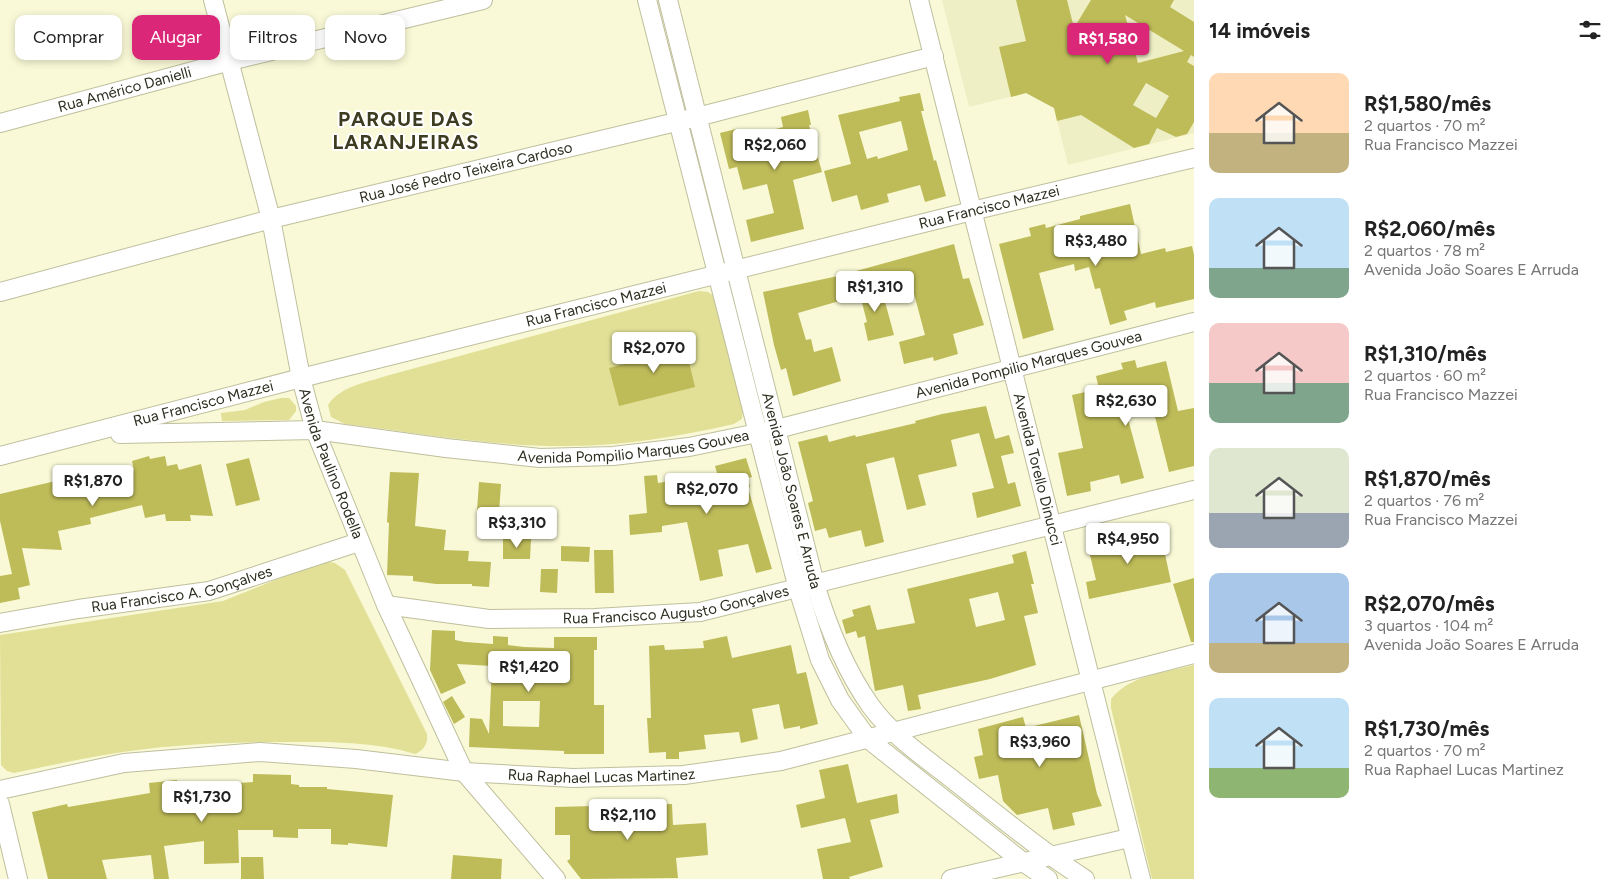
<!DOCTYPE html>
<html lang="pt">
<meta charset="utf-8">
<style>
:root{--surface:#fff;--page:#f2f2f2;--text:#222;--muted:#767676;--accent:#db2777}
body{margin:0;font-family:Figtree,sans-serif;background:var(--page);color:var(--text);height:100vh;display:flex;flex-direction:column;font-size:19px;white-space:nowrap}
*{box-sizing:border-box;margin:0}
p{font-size:16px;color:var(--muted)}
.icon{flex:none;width:28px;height:28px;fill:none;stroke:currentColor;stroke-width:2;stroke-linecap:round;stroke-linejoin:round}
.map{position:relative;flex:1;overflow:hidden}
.details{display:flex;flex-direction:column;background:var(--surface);width:425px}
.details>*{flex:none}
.guide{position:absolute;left:15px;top:15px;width:475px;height:45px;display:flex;gap:10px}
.price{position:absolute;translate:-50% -42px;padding:0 11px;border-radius:5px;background:#fff;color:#222;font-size:16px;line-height:32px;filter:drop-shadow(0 1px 2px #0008)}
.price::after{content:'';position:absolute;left:50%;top:30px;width:15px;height:11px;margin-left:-8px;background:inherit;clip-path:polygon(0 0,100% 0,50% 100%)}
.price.active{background:var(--accent);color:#fff}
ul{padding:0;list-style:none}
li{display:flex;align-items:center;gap:15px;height:125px;padding:0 15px}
li span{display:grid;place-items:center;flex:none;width:140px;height:100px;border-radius:10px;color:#555}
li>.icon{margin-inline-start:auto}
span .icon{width:60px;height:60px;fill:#fffc;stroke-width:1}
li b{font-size:21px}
h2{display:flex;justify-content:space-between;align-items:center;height:60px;padding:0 15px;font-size:21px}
.pill{padding:0 18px;border-radius:10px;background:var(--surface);box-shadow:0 2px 8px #0003;font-size:18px;line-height:45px}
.pill.active{background:var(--accent);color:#fff}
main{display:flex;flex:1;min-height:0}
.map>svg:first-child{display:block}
.built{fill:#efefc6}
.green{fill:#e1e096}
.building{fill:#bebb59;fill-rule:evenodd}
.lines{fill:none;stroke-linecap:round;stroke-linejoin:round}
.minor-casing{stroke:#bfbf9e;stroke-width:20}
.minor{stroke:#fff;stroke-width:18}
.labels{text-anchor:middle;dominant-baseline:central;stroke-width:4;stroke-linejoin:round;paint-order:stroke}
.street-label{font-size:15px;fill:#2d2d20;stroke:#fff}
.district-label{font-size:20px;font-weight:bold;letter-spacing:1px;fill:#3d3c20;stroke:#fff}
</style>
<main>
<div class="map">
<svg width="1194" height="879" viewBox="0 0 1194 879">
<rect width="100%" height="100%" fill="#f9f9d7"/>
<!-- built -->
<path class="built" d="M942,0H1194V133L1068,165L1054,108L1026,93L969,107Z"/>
<!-- green -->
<path class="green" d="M699,291L708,292L716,297L743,409L742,419L734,424C680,436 625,446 569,446C495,447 418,433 345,424L331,417L328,405C341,386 365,383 386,376Z
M281,398H289L296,406V411L289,420L222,421L221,413L245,410L264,402Z
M323,561L335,563L345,570L427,734C428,744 424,750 415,754C377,742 334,742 294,742C231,742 167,744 104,755C74,760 44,767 14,773L7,771L1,765L0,635L223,601Z
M1194,665V879H1152L1111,708V699C1130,675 1166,672 1194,665Z"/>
<!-- building -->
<path class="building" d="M1016,0H1067L1074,28L1091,0H1174L1170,7L1194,22V57L1191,55L1187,62L1194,66V122L1187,134L1176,137L1157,128L1149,144L1134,148L1081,115L1057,121L1054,108L1026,93L1011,97L999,47L1026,41ZM1125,15L1184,51L1138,63ZM1146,83L1169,96L1156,118L1133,105Z
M920,93L924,111H921L934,161L936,160L946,196L925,202L920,185L887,194L889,202L861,210L857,195L832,202L824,171L851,164L838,115L900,101L899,97ZM901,121L908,150L878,159L877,156L867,159L859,132Z
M808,110L811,125H809L822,172L793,180L804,229L751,242L746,220L774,213L767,184L743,190L737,167L729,169L720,133L736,129L739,139L783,127L781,117Z
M1130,204L1141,254L1165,248L1166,252L1192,246L1194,255V299L1156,308L1155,302L1124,311L1127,320L1110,325L1100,288L1095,289L1089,267L1075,271L1074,264L1039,273L1054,330L1023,339L999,244L1031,236L1029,228L1045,224L1046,228L1080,219V216Z
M954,244L963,279L969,278L984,325L953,334L958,354L934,361L933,357L904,364L899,342L925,335L913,290L884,298L894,335L868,341L864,323L867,322L860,295L798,313L806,340L811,339L814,352L832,347L841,381L793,396L786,368L781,370L774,345L763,292L838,276Z
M682,333L695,387L619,406L609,368L656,356L654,350L664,348L661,338Z
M1135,360L1137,368L1166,361L1178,411L1194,408V466L1169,472L1151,401L1125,408L1144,478L1121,484L1119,475L1090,482L1091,491L1067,496L1058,453L1083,448L1072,395L1099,389L1096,376L1123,369L1121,363Z
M986,406L995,439L1009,435L1014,453L1001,456L1008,484L1015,482L1021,506L977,518L972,493L994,488L979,433L951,440L957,466L918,475L926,505L907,510L894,457L866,464L884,542L865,547L861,530L829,538L826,528L815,531L808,503L813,501L798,442L827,435L829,442L855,435L856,437L916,423L915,421L942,414Z
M149,456L150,459L165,456L167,466L177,464L179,470L201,464L213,516L190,515L191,521H166L165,514L145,518L142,505L90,518L91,524L58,531L62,550L22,548L30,585L18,588L20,599L0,603V576L12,574L0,521V494L60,480L58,470L79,465L80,469L104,465L106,477L134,470L132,461Z
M249,458L260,500L236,506L226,464Z
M746,458L752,477L748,478L750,487L748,488L772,569L756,573L748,544L718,550L723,576L700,581L687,522L662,526V532L630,535L629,515L647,513L644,476L657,475L658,483L684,479L717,473L715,466Z
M390,472L419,473L415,526L446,530L444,550L469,551L468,561L491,562L489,587L472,586V584H436L413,581V576L387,575L389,523L387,522Z
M479,482L501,484L499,513L477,511Z
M1160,531L1171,582L1089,599L1086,582L1096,580L1088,547L1099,544L1098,541L1119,535L1121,540Z
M503,539H531L530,559H503Z
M561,546L590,547L589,562L561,561Z
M594,550H613L614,593H595Z
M1026,551L1034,584H1031L1038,613L1024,616L1036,665L990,679L918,695L921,709L908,711L903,685L875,691L865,636L858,638L856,631L846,634L842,620L854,616L852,610L870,605L877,630L915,623L907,589L1014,563L1012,555ZM998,592L1005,620L976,627L969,599Z
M541,569H558L557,593L540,592Z
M1194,578V642H1191L1173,584Z
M432,630L455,631V640L465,642L493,644V636L508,637V645L524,647L554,648V637H597V650H594V705H604V754H564V751L469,747L470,718L482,719L489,734L492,666L457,664L466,683L441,694L430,670ZM503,701H540L539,727L503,726Z
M727,636L732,658L791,645L797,674L806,672L818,724L800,729V726L784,729L779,704L752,709L758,739L741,743L739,732L704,735L706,749L679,752V759H666V752L649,753L647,718H651L649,646L664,645L665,650L704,648L703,641Z
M452,696L465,717L454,724L443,702Z
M1079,715L1097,794L1102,806L1072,813L1075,825L1053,830L1048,808L1017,815L1003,801L998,775L979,779L974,757L983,755L978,729L1023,717L1026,728Z
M848,764L857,803L897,794L899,813L870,820L883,867L849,877L850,879H823L817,849L851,842L845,818L801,828L796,805L825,798L819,770Z
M253,774L291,775V784L299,785V787H327V789L393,795L387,847L348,843V845L331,844V829H298V838L273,837V830H238L239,863L204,864V841L164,846L169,879H154L151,855L102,860L107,879H48L32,812L67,804L68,807L150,793L149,783L177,780L178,789L212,787V785L253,782Z
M672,804L673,825L706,823L708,855L676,858L678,878L581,879L567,861L570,859V835H555V807Z
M453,855L502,859L501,879H451Z
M241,857H263L264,879H241Z"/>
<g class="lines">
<!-- minor casing -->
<g class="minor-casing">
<g id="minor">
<path id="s1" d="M213,0L271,219L301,378L315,430L386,605L464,772L556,879"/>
<path d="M647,0L798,589L820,660L840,700L868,739L1023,862L1048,879"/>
<path id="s2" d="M668,0L815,584C828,627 844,668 870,705C893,737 927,759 957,783C999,816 1040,850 1085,879"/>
<path id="s3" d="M919,0L1141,879"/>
<path id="s4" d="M0,123L230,61L483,0"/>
<path id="s5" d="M0,292L271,219L697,117L934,56"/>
<path id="s6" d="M120,434L315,430L446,448L540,458L613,456L689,447L777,429L1194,322"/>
<path id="s7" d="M0,456L301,378L972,211L1194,158"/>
<path id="s8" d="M386,605L489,619L595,618L700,612L1194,490"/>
<path id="s9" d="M0,623L78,609L209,591L359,542"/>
<path id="s10" d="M0,790L124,763L260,752L356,759L464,772L573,778L684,775L781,761L1194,654"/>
<path d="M0,804L18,879"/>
<path d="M951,879L1129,838"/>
</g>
</g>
<!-- minor -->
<use href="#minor" class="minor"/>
</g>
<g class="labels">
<!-- street labels -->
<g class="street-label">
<text stroke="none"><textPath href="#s4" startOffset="129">Rua Américo Danielli</textPath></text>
<text stroke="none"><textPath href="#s5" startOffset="481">Rua José Pedro Teixeira Cardoso</textPath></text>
<text stroke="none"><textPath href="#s7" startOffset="1020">Rua Francisco Mazzei</textPath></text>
<text stroke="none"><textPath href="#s7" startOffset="615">Rua Francisco Mazzei</textPath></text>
<text stroke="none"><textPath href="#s6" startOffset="921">Avenida Pompilio Marques Gouvea</textPath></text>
<text stroke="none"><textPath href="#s7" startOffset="210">Rua Francisco Mazzei</textPath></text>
<text stroke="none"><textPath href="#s6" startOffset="516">Avenida Pompilio Marques Gouvea</textPath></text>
<text stroke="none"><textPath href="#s1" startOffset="479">Avenida Paulino Rodella</textPath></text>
<text stroke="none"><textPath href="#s3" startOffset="484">Avenida Torello Dinucci</textPath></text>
<text stroke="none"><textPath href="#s2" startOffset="506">Avenida João Soares E Arruda</textPath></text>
<text stroke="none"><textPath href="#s9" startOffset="185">Rua Francisco A. Gonçalves</textPath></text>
<text stroke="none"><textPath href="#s8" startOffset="292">Rua Francisco Augusto Gonçalves</textPath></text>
<text stroke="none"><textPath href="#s10" startOffset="606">Rua Raphael Lucas Martinez</textPath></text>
</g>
<!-- district labels -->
<g class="district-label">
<text x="406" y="119">PARQUE DAS<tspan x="406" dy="23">LARANJEIRAS</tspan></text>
</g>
</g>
</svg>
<b class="price active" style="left:1108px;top:65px">R$1,580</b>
<b class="price" style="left:775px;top:171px">R$2,060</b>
<b class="price" style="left:1096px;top:267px">R$3,480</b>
<b class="price" style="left:875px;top:313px">R$1,310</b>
<b class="price" style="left:654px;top:374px">R$2,070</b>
<b class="price" style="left:1126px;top:427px">R$2,630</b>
<b class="price" style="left:93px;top:507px">R$1,870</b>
<b class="price" style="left:707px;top:515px">R$2,070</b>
<b class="price" style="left:517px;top:549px">R$3,310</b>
<b class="price" style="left:1128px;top:565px">R$4,950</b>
<b class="price" style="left:529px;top:693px">R$1,420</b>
<b class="price" style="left:1040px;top:768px">R$3,960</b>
<b class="price" style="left:202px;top:823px">R$1,730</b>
<b class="price" style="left:628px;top:841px">R$2,110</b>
<div class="guide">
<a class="pill">Comprar</a>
<a class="pill active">Alugar</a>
<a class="pill">Filtros</a>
<a class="pill">Novo</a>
</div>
</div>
<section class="details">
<h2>14 imóveis<svg class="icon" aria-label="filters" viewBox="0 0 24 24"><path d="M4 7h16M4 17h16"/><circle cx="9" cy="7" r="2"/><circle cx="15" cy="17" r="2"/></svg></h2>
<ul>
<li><span style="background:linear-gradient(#ffd9b3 60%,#c2b280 0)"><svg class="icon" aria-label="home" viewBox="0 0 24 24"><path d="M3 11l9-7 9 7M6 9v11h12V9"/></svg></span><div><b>R$1,580/mês</b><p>2 quartos · 70 m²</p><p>Rua Francisco Mazzei</p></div></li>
<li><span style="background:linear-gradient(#bfe0f5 70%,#7fa58c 0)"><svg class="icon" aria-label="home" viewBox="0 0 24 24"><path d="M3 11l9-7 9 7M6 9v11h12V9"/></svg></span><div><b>R$2,060/mês</b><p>2 quartos · 78 m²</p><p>Avenida João Soares E Arruda</p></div></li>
<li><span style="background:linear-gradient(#f6c9c9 60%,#7fa58c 0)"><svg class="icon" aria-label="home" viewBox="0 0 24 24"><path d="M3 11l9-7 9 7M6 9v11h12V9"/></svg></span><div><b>R$1,310/mês</b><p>2 quartos · 60 m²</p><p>Rua Francisco Mazzei</p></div></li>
<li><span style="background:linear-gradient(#dfe7d0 65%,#9aa5b1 0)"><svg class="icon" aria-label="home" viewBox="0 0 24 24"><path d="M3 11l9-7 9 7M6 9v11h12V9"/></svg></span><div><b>R$1,870/mês</b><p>2 quartos · 76 m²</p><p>Rua Francisco Mazzei</p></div></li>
<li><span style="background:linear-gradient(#a9c7e8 70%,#c2b280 0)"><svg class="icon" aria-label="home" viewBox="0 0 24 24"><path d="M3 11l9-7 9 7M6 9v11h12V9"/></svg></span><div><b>R$2,070/mês</b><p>3 quartos · 104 m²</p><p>Avenida João Soares E Arruda</p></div></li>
<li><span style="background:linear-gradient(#bfe0f5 70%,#8fb573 0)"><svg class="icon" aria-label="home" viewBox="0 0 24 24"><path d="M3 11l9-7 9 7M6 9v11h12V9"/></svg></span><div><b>R$1,730/mês</b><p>2 quartos · 70 m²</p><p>Rua Raphael Lucas Martinez</p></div></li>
</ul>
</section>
</main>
